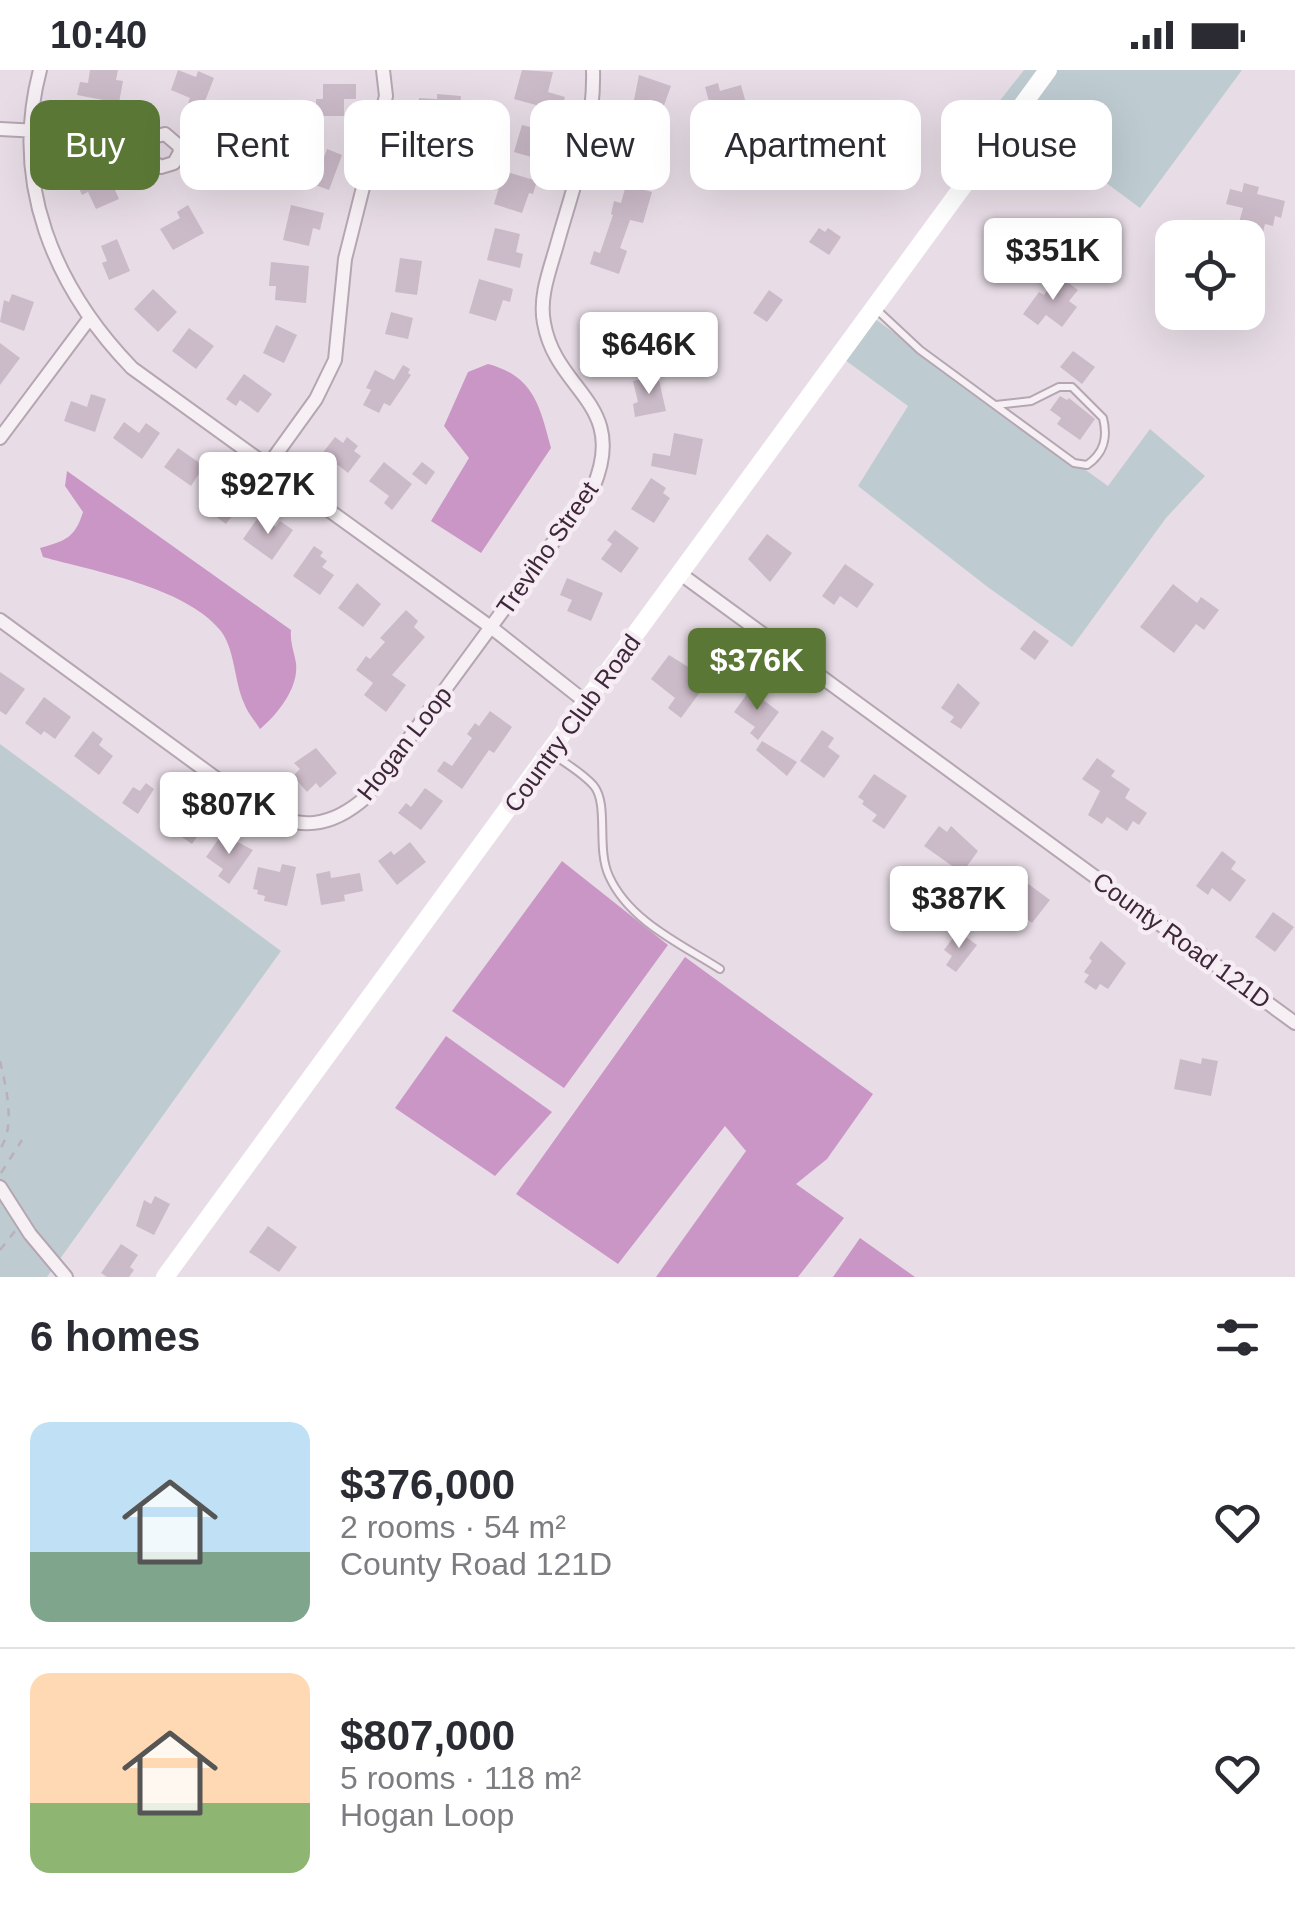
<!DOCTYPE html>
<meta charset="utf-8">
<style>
:root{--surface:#fff;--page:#f2f2f3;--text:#2b2b33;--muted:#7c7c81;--line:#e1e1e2;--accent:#5b7736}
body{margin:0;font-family:Arial,sans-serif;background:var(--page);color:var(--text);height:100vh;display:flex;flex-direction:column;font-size:38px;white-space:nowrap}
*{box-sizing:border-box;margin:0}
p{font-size:32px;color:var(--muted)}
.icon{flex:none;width:55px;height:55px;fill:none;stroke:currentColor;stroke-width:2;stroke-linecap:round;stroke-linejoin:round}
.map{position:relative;height:1207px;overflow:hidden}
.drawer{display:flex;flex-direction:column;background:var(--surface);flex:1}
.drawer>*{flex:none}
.banner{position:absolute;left:30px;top:30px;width:1235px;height:90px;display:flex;gap:20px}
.fabs{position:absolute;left:1155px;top:150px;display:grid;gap:20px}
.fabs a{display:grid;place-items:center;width:110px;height:110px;border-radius:20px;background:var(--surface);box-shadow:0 10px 40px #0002;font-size:50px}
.price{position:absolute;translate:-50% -85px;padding:0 22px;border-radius:10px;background:#fff;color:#222;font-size:32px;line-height:65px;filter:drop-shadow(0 2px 5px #0008)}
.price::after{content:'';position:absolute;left:50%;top:60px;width:30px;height:22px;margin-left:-15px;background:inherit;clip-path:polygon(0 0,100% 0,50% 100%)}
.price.current{background:var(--accent);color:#fff}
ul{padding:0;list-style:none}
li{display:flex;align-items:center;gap:30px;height:250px;padding:0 30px}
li+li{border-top:2px solid var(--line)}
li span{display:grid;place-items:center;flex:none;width:280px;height:200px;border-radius:20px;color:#555}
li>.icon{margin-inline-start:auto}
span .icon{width:120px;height:120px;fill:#fffc;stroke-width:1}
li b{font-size:42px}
h2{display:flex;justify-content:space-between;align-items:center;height:120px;padding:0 30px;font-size:42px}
.chip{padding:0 35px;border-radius:20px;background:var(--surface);box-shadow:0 10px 40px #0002;font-size:35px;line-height:90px}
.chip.current{background:var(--accent);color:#fff}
.status{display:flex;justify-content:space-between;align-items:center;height:70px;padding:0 50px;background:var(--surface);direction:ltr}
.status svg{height:28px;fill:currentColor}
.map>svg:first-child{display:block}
.green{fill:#beccd2}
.water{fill:#ca96c6}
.building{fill:#cbbac8}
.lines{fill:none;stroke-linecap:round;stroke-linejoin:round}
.lane-casing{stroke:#b5a6b2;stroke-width:10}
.street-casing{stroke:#b5a6b2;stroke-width:16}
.path{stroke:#bbafb9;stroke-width:2.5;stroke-dasharray:8 8;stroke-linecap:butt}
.lane{stroke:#f6f0f5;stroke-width:6}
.street{stroke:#f6f0f5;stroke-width:12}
.secondary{stroke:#fff;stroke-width:18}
.labels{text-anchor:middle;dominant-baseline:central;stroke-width:9;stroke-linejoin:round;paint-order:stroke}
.street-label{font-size:25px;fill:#3f263a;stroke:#f6edf4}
</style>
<div class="status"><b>10:40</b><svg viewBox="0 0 49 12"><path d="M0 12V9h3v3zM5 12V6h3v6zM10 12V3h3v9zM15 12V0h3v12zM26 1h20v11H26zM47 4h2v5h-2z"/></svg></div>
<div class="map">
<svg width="1295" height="1207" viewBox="0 0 1295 1207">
<rect width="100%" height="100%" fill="#e8dde6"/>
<!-- green -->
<path class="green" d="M1024,0H1040L1010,42L998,33Z
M1056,0H1242L1140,138L1020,49Z
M875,249L1108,416L1150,359L1205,406L1166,448L1072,577L989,518L858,416L908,336L845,290Z
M0,674L281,881L47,1207H0Z"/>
<!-- water -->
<path class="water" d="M488,294C534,306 540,337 551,378L481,483L431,451L469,388L444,356L468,302Z
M67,401L291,560C290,573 294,581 296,593C299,618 277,645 260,659C255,651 247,642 244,633C234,611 235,578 220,560C185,517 93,501 43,487L40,478C65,471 75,468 83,442L65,416Z
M562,791L668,875L564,1018L452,941Z
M685,887L873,1024L827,1089L796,1114L844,1148L798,1207H656L746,1081L725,1056L618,1194L516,1124Z
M446,966L552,1042L495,1106L395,1038Z
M860,1168L915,1207H833Z"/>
<!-- building -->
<path class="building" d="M90,0H118L116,10L123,11L119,33L77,25L80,12L88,13Z
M178,0L196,7L198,1L214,8L200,44L186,39L190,28L171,20Z
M522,0L553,2L548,22L565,27L561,42L557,40L542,90L514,82L522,55L530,57L536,35L514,29Z
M639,5L671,16L654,63L669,68L659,104L631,96L637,75L629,73L638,43L632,40Z
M718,13L720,21L741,15L749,44L715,53L705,17Z
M323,14H356V29H344V46H316V29H323Z
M437,24L461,26L459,48L418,46L419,28L437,29Z
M222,70L253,79L245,110L223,104L228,87L218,84Z
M327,79L342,85L329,120L299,109L304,95L308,97L311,89L322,93Z
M429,79L442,85L429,115L417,110Z
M106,100L119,129L96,139L88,122L82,125L76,112Z
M504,101L537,111L533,124L529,123L522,143L494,134Z
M1244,113L1259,117L1257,124L1285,131L1281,148L1275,146L1273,156L1265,154L1263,162L1238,156L1243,138L1226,134L1230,119L1242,122Z
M626,115L652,122L643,153L630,150L620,178L627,181L619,204L590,194L594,181L600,183L613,145L611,144L614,131L621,133Z
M188,135L204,163L173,180L160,159L180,148L177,142Z
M291,135L324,143L320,160L313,158L309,176L283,170Z
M495,158L520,164L516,182L523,184L520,198L487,190Z
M819,158L825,162L828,158L841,167L829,185L809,172Z
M117,169L130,201L109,210L102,193L107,191L101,176Z
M400,188L422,191L417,225L395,222Z
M271,192L309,196L306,233L275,230L276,216H269Z
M1058,205L1078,220L1069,231L1077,237L1062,257L1046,245L1038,255L1023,244L1039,222L1044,225Z
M479,209L513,219L510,232L503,230L496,251L469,243Z
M153,219L177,242L158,262L134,239Z
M769,220L783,230L767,252L753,243Z
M12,224L34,232L24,261L0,252L4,230L9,232Z
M391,242L413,248L408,269L385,264Z
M276,255L297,265L284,293L263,283Z
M614,256L634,283L613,299L593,271Z
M189,258L214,276L196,299L172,281Z
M0,273L20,288L0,315Z
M1073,281L1095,297L1082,314L1060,297Z
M403,295L410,299L408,303L411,305L390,336L384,333L379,343L363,335L371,320L366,318L375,300L394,310Z
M244,304L272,324L258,343L240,330L236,336L226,329Z
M658,306L666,341L635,347L633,334L638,332L633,311Z
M91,324L106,329L95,362L64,351L71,331L87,337Z
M1060,326L1067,330L1069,328L1095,349L1080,370L1057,354L1061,348L1050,340Z
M124,352L139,363L146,353L160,363L142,389L113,368Z
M674,363L703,369L696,405L651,396L653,383L670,386Z
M335,367L343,373L347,367L358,376L354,381L361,386L348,403L334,392L330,398L318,389Z
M178,378L204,396L191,416L164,397Z
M384,392L412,414L392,440L384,433L389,426L369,411Z
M422,392L435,402L426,415L412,404Z
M651,408L666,418L663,423L670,428L654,453L631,439Z
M213,416L227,427L235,417L247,426L226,454L199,434Z
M259,446L276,457L280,451L293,460L272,490L243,469Z
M615,460L639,478L621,503L601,489L612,474L607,470Z
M767,464L792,483L770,512L748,489Z
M314,476L323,482L320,486L327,491L322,497L334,505L320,525L293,506Z
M845,494L874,514L857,538L840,526L834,535L822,526Z
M567,508L603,523L591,551L567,541L572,530L560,525Z
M357,513L381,534L363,557L338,538Z
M1173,514L1197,533L1201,527L1219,540L1204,560L1196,554L1174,583L1140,557Z
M406,540L418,551L414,557L425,567L392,605L406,615L386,642L364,625L373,613L356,600L366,586L370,589L385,572L380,568Z
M1034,560L1049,571L1035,590L1020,579Z
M669,585L709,610L681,648L668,638L675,628L651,609Z
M0,602L25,619L6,645L0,641Z
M958,613L980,633L961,659L950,652L954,647L941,638Z
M750,620L779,642L758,670L750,663L755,657L734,642Z
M44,627L71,647L55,669L44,661L41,665L25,653Z
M490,641L512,657L494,683L489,680L462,719L437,701L444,691L452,696L472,668L467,664L475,653L479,656Z
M822,660L834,668L828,677L840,686L824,708L800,691Z
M93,661L103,669L99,675L113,686L99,705L74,686Z
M762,671L797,692L787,706L756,680Z
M316,678L337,703L320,718L316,713L307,722L293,706L300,699L294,693Z
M1097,688L1115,701L1111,706L1130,719L1125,728L1147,743L1139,755L1133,751L1127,761L1107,747L1102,754L1088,745L1100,721L1082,709Z
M874,704L907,726L884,759L872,751L877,745L862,734L864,731L858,727Z
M146,713L154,719L138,744L122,733L133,717L140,721Z
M425,718L443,731L421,760L398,743L406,733L411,737Z
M182,726L195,735L189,743L205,755L192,774L163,754Z
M939,756L947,762L951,756L978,781L962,803L924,776Z
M222,764L253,780L229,814L218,806L223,799L206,787Z
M410,772L426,792L397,815L378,791L391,781L394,785Z
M1222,781L1236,792L1231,799L1246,810L1230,832L1212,818L1208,825L1196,816Z
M282,794L296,797L287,836L264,831L265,826L257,824L258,820L253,819L258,797L280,802Z
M330,801L331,808L360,803L363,821L344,825L345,831L321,835L316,804Z
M1015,804L1050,830L1032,853L1017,842L1007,854L980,834L994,816L1002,822Z
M1273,842L1294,857L1275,882L1255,867Z
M958,861L977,875L956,902L946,895L952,886L944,880Z
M1101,871L1126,893L1108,919L1100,914L1096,920L1084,912L1089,905L1084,902L1092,891L1089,888Z
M1202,988L1218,991L1211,1026L1174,1019L1180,989L1201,994Z
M155,1126L170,1134L154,1165L136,1156L144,1130L151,1134Z
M268,1156L297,1177L279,1202L249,1182Z
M121,1174L138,1185L130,1197L134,1200L129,1207H107L101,1203Z"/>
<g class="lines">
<!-- lane casing -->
<g class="lane-casing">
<path id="lane" d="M876,239L920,280L1074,393L1087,395C1104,383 1108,368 1103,348L1072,317H1059L1031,331L996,335
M551,683C565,693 583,703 594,716C609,735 596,778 609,806C629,851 681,874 720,899"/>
</g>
<!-- street casing -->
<g class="street-casing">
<path id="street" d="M40,0C10,113 54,217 132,298L492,558L587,633
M0,59L153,67L165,64L179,76L180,82L174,93L161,97L150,90L147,78L153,67
M0,368L89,249
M267,397L316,329L335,290L345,189L386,26L383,0
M682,505L1295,953
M0,550L258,739C299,761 331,758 366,727L593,418C629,333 556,322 544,253C539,228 549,202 556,178C572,120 595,61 593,0
M0,1117L30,1164L66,1207"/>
</g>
<!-- path -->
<path class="path" d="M0,991C6,1017 16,1056 0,1079
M1,1103L22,1070
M0,1180L15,1161"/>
<!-- lane -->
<use href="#lane" class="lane"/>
<!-- street -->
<use href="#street" class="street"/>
<!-- secondary -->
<path class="secondary" d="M165,1207L1048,0"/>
</g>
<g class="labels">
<!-- street labels -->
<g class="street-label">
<text transform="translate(547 478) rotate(-55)">Treviho Street</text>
<text transform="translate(572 653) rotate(-54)">Country Club Road</text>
<text transform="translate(404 673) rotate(-52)">Hogan Loop</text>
<text transform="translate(1182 870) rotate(36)">County Road 121D</text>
</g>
</g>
</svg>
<div class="fabs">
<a><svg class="icon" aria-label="locate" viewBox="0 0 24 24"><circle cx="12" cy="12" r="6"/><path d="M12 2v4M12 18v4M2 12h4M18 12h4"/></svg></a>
</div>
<b class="price" style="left:1053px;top:233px">$351K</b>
<b class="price" style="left:649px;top:327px">$646K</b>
<b class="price" style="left:268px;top:467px">$927K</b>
<b class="price current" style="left:757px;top:643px">$376K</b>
<b class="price" style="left:229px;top:787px">$807K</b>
<b class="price" style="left:959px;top:881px">$387K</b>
<div class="banner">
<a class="chip current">Buy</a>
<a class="chip">Rent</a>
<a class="chip">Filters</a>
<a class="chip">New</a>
<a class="chip">Apartment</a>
<a class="chip">House</a>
</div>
</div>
<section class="drawer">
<h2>6 homes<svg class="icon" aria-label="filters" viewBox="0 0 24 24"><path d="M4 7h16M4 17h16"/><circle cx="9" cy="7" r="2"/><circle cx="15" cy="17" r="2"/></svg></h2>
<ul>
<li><span style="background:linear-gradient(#bfe0f5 65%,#7fa58c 0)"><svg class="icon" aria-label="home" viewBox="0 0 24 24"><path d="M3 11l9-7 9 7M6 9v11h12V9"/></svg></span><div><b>$376,000</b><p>2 rooms · 54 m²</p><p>County Road 121D</p></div><svg class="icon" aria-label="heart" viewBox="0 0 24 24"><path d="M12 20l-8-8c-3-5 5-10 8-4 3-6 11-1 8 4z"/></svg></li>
<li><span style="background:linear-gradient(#ffd9b3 65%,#8fb573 0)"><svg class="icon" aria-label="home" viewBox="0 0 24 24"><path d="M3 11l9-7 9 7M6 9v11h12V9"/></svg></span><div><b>$807,000</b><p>5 rooms · 118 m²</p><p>Hogan Loop</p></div><svg class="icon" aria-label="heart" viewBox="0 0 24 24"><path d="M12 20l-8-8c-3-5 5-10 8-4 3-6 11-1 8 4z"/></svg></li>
</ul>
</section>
